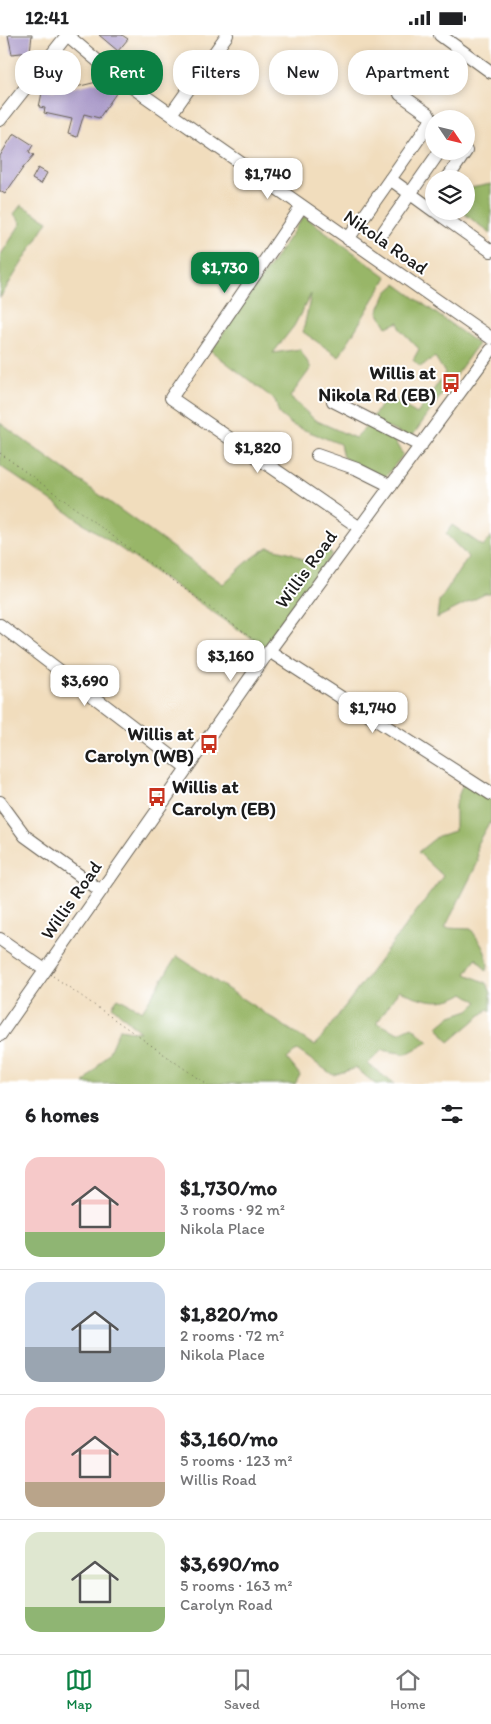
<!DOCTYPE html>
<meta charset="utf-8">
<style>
:root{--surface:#fff;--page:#f6f6f6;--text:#202124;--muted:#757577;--line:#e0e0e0;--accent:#0b8043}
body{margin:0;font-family:Itim,sans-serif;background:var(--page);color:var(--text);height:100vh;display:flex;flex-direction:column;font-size:19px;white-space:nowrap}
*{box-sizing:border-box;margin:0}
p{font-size:16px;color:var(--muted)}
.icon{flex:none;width:28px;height:28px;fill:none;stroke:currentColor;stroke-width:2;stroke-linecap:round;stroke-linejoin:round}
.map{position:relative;height:1049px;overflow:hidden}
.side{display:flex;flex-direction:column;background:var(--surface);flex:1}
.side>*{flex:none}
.hud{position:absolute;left:15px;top:15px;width:461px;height:45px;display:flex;gap:10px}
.needle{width:32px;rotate:125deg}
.controls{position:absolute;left:425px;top:75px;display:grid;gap:10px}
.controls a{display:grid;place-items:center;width:50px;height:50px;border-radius:50%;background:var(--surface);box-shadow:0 2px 8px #0003;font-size:25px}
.price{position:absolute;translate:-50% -42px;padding:0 11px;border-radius:10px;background:#fff;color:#222;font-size:16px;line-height:32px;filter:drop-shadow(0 1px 2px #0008)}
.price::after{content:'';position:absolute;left:50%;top:30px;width:15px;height:11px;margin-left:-8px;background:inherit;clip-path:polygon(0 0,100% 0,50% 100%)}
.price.selected{background:var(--accent);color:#fff}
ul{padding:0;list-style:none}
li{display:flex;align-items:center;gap:15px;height:125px;padding:0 25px}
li+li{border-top:1px solid var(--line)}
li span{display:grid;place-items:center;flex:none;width:140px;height:100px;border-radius:15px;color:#555}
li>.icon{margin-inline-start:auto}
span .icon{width:60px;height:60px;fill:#fffc;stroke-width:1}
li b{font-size:21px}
h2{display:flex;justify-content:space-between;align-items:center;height:60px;padding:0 25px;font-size:21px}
.pill{padding:0 18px;border-radius:20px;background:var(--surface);box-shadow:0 2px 8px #0003;font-size:18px;line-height:45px}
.pill.selected{background:var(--accent);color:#fff}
.status{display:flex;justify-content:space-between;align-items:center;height:35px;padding:0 25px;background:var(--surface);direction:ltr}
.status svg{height:14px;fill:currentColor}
.tabs{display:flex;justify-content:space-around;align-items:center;height:70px;border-top:1px solid var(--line);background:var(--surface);font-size:14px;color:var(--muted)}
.tabs a{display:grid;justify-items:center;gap:2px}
.tabs .selected{color:var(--accent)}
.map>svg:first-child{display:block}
.forest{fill:#98b668;stroke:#5a6942}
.building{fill:#ac9cca}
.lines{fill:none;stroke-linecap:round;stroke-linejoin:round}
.minor-casing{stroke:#676054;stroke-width:14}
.path{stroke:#676054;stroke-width:1;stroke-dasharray:1 4;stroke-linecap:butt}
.minor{stroke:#fff;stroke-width:12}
.labels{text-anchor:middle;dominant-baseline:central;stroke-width:4;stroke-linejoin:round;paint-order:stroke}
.street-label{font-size:19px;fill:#1c1c1c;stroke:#fff}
.poi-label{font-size:19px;font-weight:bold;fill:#1c1c1c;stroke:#fff;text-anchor:end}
</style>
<div class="status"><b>12:41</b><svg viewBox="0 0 49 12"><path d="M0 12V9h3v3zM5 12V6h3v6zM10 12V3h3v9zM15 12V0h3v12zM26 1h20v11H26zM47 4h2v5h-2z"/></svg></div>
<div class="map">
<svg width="491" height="1049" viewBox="0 0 491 1049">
<rect width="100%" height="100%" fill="#fff"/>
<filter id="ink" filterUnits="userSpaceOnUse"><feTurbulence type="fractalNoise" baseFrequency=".02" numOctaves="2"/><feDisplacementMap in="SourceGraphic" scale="10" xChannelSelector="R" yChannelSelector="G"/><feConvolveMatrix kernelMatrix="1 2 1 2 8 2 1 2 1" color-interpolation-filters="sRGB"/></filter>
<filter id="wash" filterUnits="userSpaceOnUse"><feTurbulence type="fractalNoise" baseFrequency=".0096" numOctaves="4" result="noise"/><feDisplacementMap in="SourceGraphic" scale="20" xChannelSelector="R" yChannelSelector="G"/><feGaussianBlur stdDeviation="1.12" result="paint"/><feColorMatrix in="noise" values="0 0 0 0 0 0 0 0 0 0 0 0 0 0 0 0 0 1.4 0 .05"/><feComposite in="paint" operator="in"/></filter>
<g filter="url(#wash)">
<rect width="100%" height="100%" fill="#f1ddbd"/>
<!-- forest -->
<path class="forest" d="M491,149V199L461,176H466V154Z
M21,170L48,186L0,263V221L21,188L14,179Z
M304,181L387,242L339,322L303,297L311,259L294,291L273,318L300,314L311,333L290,362L315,385L355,403L367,391L387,361L417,379L445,338L435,322L420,332L413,325L419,314L400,294L399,287L387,292L378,277L387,257L396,249L478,309L411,403L386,392L403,420L382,446L343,422L340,409L292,390L279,379L275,365L211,316Z
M0,388L223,549L247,527L268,512L292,518L311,529L321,512L332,519L264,612L0,431Z
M452,490L483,511L491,501V559H485L437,583L439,566L468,522L446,499Z
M464,746L491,764V789L489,788L477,809L478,827L445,893L471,894C479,906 491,921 487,936L476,923L466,939L487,948L491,958V976L488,974L449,1007L438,992L451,981L469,975L478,967L464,958C442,972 421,965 399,955L377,988L399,998L412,992L429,1007L406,1019L382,1015L368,1029L394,1049H375L356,1033L333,1040L297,1015L287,1024L300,1040L295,1049H84L109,1017L119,994L140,997L112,971L118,963L142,976L177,921L315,1011L443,841L418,817L438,801L455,796V770Z"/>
<g id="blocks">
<!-- building -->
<path class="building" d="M8,0H32L30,17L12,19Z
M99,0H122L128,4L118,16Z
M61,40L74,43L72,53L101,46L117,57L99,83L84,79L77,102L68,99L72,84L44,78L45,73L39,72L43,53L54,56L59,50L58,47Z
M14,98L33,110L29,117L34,120L23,133L5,159L0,156V121Z
M38,133L47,138L41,149L32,144Z"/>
</g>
</g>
<g filter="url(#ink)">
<use href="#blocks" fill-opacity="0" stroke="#676054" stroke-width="1"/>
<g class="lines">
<!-- minor casing -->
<g class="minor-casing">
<path id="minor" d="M67,0L112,38L491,303
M440,0L491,37
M171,79L227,0
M0,85L67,0
M390,144L434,176
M447,144L466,116
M302,171L171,363L360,493
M435,176L491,216
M384,196L440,116
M348,204L429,89L431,84L428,79L400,59
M333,366L421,411
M317,420L357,434L391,451
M0,590L187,733
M269,616L491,759
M0,767L25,801L101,856
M0,904L45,935
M0,1000L269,616L491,315"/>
</g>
<!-- path -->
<path class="path" d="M0,418L261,610
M53,941L206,1049"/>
<!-- minor -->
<use href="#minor" class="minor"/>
</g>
</g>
<!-- icons -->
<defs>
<g id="bus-bare" transform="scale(1.5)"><path d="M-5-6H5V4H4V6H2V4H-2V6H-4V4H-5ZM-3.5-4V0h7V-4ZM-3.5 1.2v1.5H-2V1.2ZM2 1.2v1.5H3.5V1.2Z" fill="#c8321e" stroke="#fff" stroke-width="2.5" paint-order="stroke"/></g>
</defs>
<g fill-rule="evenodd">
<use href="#bus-bare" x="451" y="348"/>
<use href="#bus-bare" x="209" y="709"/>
<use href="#bus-bare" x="157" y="762"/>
</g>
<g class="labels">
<!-- street labels -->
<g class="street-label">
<text transform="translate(386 207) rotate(35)">Nikola Road</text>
<text transform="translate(306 534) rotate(-54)">Willis Road</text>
<text transform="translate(71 865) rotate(-55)">Willis Road</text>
</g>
<!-- poi labels -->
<g class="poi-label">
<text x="436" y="337">Willis at<tspan x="436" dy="22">Nikola Rd (EB)</tspan></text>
<text x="194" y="698">Willis at<tspan x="194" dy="22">Carolyn (WB)</tspan></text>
<text x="172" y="751" text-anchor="start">Willis at<tspan x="172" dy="22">Carolyn (EB)</tspan></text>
</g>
</g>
</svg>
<div class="controls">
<a><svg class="needle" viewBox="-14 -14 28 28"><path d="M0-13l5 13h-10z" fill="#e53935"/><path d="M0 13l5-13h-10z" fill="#757577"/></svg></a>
<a><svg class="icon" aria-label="layers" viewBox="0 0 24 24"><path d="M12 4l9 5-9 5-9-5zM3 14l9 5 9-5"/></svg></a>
</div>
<b class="price" style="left:268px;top:165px">$1,740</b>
<b class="price selected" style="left:225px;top:259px">$1,730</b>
<b class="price" style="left:258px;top:439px">$1,820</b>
<b class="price" style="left:231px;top:647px">$3,160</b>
<b class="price" style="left:85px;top:672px">$3,690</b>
<b class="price" style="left:373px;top:699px">$1,740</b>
<div class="hud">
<a class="pill">Buy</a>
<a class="pill selected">Rent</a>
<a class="pill">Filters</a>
<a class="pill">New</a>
<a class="pill">Apartment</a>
</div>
</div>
<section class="side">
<h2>6 homes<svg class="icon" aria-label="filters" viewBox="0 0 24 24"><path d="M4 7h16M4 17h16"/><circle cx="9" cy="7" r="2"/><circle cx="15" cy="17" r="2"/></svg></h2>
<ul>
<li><span style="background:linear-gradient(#f6c9c9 75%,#8fb573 0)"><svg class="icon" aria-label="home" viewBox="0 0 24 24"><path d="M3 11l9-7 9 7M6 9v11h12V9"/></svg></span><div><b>$1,730/mo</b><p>3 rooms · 92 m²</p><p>Nikola Place</p></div></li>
<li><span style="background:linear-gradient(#c9d6e8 65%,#9aa5b1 0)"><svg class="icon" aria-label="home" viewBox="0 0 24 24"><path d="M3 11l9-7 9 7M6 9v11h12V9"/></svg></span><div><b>$1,820/mo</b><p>2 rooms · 72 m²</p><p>Nikola Place</p></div></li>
<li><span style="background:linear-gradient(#f6c9c9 75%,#b9a48a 0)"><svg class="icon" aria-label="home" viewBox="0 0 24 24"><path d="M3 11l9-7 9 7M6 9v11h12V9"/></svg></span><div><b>$3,160/mo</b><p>5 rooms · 123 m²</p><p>Willis Road</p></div></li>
<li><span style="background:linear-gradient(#dfe7d0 75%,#8fb573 0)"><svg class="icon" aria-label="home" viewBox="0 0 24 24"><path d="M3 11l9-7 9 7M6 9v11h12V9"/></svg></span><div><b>$3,690/mo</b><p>5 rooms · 163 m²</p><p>Carolyn Road</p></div></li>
</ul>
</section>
<nav class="tabs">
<a class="selected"><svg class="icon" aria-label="map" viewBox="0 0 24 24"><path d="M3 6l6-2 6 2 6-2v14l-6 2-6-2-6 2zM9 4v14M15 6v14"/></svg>Map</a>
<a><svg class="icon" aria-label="saved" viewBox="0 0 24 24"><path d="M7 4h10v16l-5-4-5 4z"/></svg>Saved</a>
<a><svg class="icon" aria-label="home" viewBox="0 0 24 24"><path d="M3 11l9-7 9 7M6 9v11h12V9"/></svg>Home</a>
</nav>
